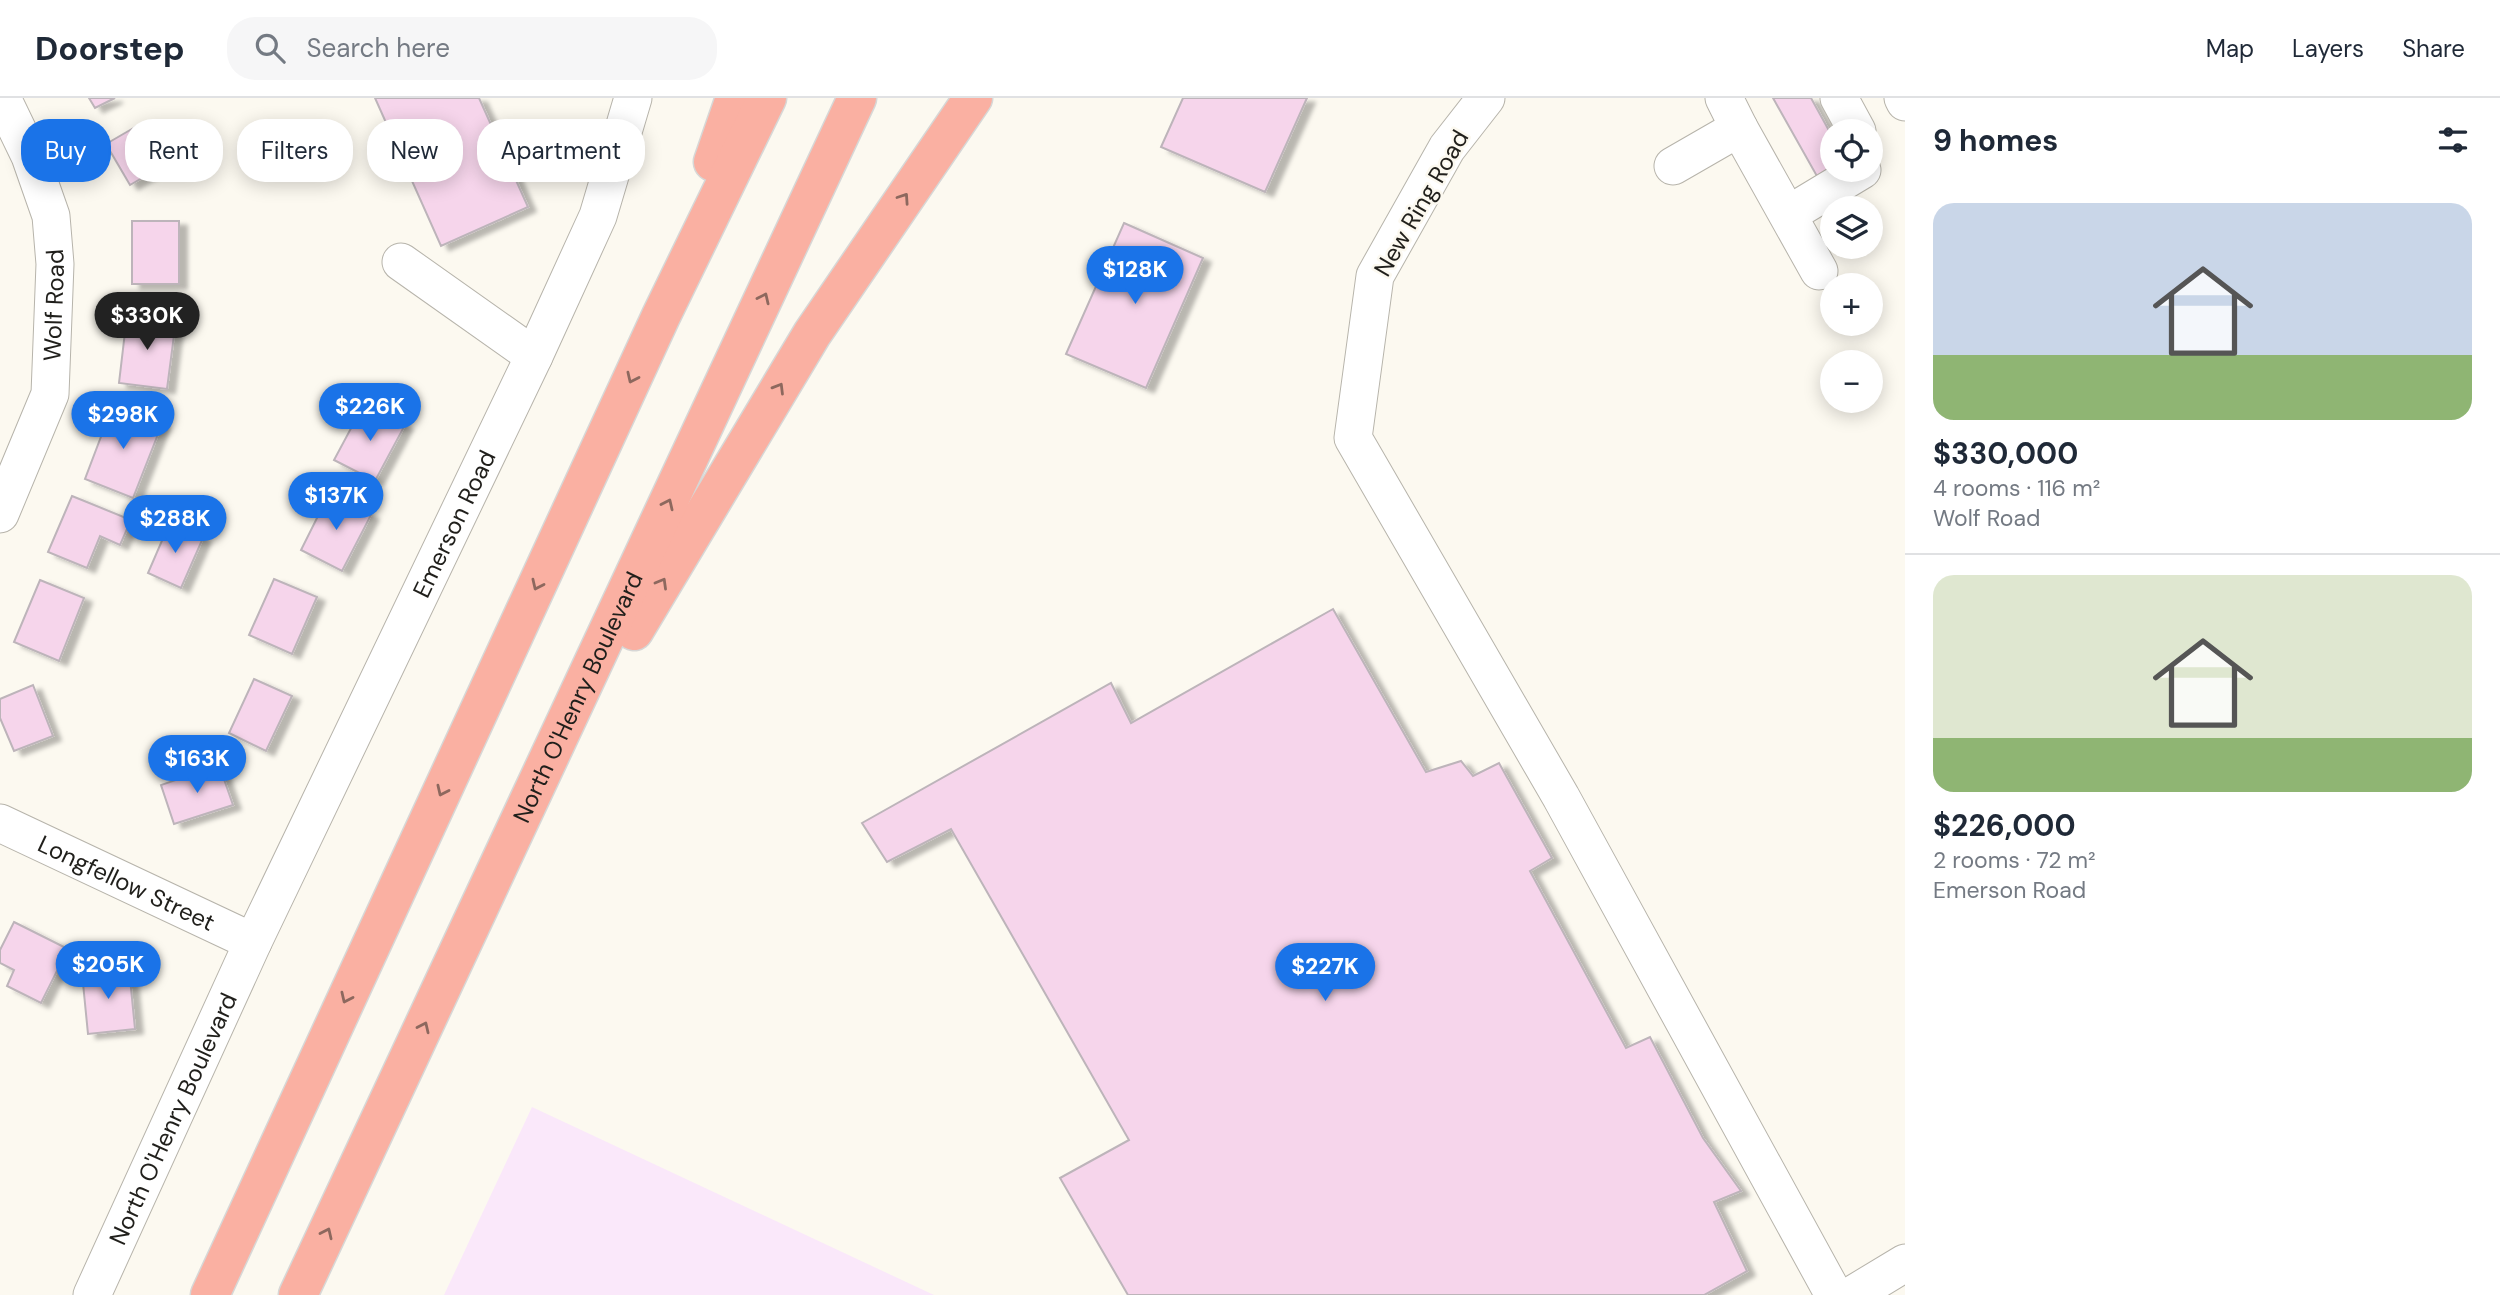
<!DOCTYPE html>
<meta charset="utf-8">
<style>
:root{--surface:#fff;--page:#f6f6f7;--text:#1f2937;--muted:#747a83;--line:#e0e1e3;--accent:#1a73e8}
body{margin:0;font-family:"DM Sans",sans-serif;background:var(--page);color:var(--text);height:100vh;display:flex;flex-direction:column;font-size:26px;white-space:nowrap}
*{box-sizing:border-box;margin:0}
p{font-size:23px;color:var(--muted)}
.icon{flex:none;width:38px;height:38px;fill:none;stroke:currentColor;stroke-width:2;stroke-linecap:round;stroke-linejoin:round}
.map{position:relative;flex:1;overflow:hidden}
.side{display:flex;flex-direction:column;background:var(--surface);width:595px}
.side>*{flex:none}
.top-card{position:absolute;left:21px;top:21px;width:665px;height:63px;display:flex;gap:14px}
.buttons{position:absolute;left:1820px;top:21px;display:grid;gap:14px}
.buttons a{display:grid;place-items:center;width:63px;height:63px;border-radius:50%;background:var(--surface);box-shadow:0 4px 18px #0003;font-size:35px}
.price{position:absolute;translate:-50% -60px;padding:0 16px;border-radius:24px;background:var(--accent);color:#fff;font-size:23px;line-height:46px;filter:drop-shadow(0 2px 4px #0008)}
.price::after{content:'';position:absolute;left:50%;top:42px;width:21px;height:16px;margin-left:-10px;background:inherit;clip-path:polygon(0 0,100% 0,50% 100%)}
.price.active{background:#222;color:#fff}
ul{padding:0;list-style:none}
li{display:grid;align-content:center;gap:14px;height:371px;padding:0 28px}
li+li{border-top:2px solid var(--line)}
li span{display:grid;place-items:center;height:217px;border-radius:21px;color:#555}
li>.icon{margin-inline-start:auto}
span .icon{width:126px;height:126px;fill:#fffc;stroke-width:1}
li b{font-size:30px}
h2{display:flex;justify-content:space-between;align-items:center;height:84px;padding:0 28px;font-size:30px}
.chip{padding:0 24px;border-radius:28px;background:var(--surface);box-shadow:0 4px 18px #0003;font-size:24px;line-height:63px}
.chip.active{background:var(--accent);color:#fff}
header{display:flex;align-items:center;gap:42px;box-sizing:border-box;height:98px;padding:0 35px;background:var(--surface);border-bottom:2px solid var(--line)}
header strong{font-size:33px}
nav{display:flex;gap:38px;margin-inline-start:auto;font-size:24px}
.search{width:490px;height:63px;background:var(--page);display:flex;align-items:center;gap:18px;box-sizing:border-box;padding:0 24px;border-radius:28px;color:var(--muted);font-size:26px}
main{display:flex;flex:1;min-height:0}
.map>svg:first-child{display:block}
.industrial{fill:#fae8fa}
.building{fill:#f6d5eb;stroke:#bdb4ba;stroke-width:2;filter:url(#shadow)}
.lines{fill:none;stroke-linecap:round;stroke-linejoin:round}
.minor-casing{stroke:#b7b4ab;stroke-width:39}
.highway-casing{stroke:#d7d7d6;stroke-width:41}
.minor{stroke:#fff;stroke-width:37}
.highway{stroke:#fab0a2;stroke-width:38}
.oneway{stroke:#8d685e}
.labels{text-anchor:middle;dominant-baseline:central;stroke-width:5;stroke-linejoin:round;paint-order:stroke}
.street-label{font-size:24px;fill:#201f1b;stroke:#fcf9f0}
</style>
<header>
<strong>Doorstep</strong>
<div class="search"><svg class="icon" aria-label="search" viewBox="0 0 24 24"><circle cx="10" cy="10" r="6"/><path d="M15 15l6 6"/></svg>Search here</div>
<nav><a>Map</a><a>Layers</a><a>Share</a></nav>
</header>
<main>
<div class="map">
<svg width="1905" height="1197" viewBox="0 0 1905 1197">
<defs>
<filter id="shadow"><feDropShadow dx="8" dy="4.5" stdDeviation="2" flood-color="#0004"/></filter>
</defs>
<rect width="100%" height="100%" fill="#fcf9f0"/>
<!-- industrial -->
<path class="industrial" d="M532,1009L934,1197H444Z"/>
<!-- building -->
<path class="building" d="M89,0H115L95,10Z
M375,0H479L528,109L441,148Z
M1183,0H1307L1265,94L1161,49Z
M1773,0H1811L1832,38V72L1818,80Z
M137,28L161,69L130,87L106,46Z
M132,123H179V186H132Z
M1124,125L1203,160L1146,290L1066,256Z
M127,217L176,222L167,291L119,285Z
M364,306L405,327L375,383L334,362Z
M113,307L162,326L133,400L85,381Z
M329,396L371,417L342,473L301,452Z
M72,398L131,422L120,447L100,438L87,470L48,454Z
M170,424L203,440L181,490L148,475Z
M274,481L317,499L292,556L249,537Z
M40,482L84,500L59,563L14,544Z
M1333,511L1426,674L1461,663L1473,678L1499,665L1552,760L1530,773L1626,950L1650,939L1703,1040L1741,1093L1714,1104L1747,1173L1704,1197H1128L1060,1080L1129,1042L951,731L887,764L862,725L1111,585L1131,625Z
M254,581L292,598L266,653L229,635Z
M33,587L53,638L14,653L0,620V601Z
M219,667L233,707L174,726L161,687Z
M14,824L68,851L41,905L7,888L14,872L0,865V852Z
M129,870L135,931L88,936L82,875Z"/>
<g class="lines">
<!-- minor casing -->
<g class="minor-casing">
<g id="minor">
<path d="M1486,0L1447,50L1375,178L1353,340L1561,699L1834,1197"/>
<path d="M1839,0L1857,33"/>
<path d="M1903,0L1905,4"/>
<path d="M1739,30L1819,173"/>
<path d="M1673,68L1739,30L1724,0"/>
<path d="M1789,116L1862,72"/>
<path d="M401,164L534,258"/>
<path id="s1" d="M0,416L50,296L55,166L51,118L30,58L2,0"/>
<path id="s2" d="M0,725L253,844"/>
<path id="s3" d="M92,1197L253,844L534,258L598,118L633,0"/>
<path d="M1852,1197L1905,1165"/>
</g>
</g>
<!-- highway casing -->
<g class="highway-casing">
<g id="highway">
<path d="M713,64L735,0"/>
<path d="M634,533L812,236L973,0"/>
<path d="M210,1197L661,218L767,0"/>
<path id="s4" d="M298,1197L857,0"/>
</g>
</g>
<!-- minor -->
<use href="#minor" class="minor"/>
<!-- highway -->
<use href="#highway" class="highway"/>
</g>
<!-- one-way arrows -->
<defs><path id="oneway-chevron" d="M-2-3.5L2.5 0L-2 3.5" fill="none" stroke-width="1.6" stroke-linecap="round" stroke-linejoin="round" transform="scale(1.75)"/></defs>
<g class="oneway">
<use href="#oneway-chevron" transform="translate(904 100) rotate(-56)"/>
<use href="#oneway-chevron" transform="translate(764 200) rotate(-65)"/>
<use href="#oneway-chevron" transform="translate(632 280) rotate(115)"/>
<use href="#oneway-chevron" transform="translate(779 290) rotate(-59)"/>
<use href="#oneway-chevron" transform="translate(668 406) rotate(-65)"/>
<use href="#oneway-chevron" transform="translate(662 485) rotate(-60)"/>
<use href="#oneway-chevron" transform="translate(537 487) rotate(115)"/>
<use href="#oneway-chevron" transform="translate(442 693) rotate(115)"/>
<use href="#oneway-chevron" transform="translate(346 900) rotate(115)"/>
<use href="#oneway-chevron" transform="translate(424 929) rotate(-65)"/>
<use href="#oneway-chevron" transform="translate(327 1135) rotate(-65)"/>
</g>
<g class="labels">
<!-- street labels -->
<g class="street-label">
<text transform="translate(1421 105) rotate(-60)">New Ring Road</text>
<text stroke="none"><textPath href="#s1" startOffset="219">Wolf Road</textPath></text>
<text stroke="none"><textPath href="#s3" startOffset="852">Emerson Road</textPath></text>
<text stroke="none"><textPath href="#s4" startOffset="660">North O'Henry Boulevard</textPath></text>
<text stroke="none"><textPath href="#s2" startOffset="140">Longfellow Street</textPath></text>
<text stroke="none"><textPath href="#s3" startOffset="194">North O'Henry Boulevard</textPath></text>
</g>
</g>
</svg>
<div class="buttons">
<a><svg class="icon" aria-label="locate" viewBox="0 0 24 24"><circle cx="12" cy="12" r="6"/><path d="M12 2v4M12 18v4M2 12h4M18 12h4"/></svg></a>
<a><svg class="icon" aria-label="layers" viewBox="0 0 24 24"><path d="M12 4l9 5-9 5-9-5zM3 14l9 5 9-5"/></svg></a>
<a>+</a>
<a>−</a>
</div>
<b class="price" style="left:1135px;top:208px">$128K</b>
<b class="price active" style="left:147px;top:254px">$330K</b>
<b class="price" style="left:370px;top:345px">$226K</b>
<b class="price" style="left:123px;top:353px">$298K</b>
<b class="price" style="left:336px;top:434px">$137K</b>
<b class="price" style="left:175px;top:457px">$288K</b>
<b class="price" style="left:197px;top:697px">$163K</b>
<b class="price" style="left:108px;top:903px">$205K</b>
<b class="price" style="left:1325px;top:905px">$227K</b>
<div class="top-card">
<a class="chip active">Buy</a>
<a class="chip">Rent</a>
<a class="chip">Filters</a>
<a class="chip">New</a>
<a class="chip">Apartment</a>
</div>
</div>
<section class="side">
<h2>9 homes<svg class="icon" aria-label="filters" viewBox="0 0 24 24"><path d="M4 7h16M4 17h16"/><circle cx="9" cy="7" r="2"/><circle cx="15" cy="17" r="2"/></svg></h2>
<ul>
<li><span style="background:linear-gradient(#c9d6e8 70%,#8fb573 0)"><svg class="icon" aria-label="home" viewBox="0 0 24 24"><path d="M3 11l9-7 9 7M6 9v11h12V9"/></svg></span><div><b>$330,000</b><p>4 rooms · 116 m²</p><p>Wolf Road</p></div></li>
<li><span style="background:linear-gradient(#dfe7d0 75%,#8fb573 0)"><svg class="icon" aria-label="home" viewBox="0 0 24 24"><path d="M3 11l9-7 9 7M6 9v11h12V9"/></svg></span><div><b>$226,000</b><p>2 rooms · 72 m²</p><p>Emerson Road</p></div></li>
</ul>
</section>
</main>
